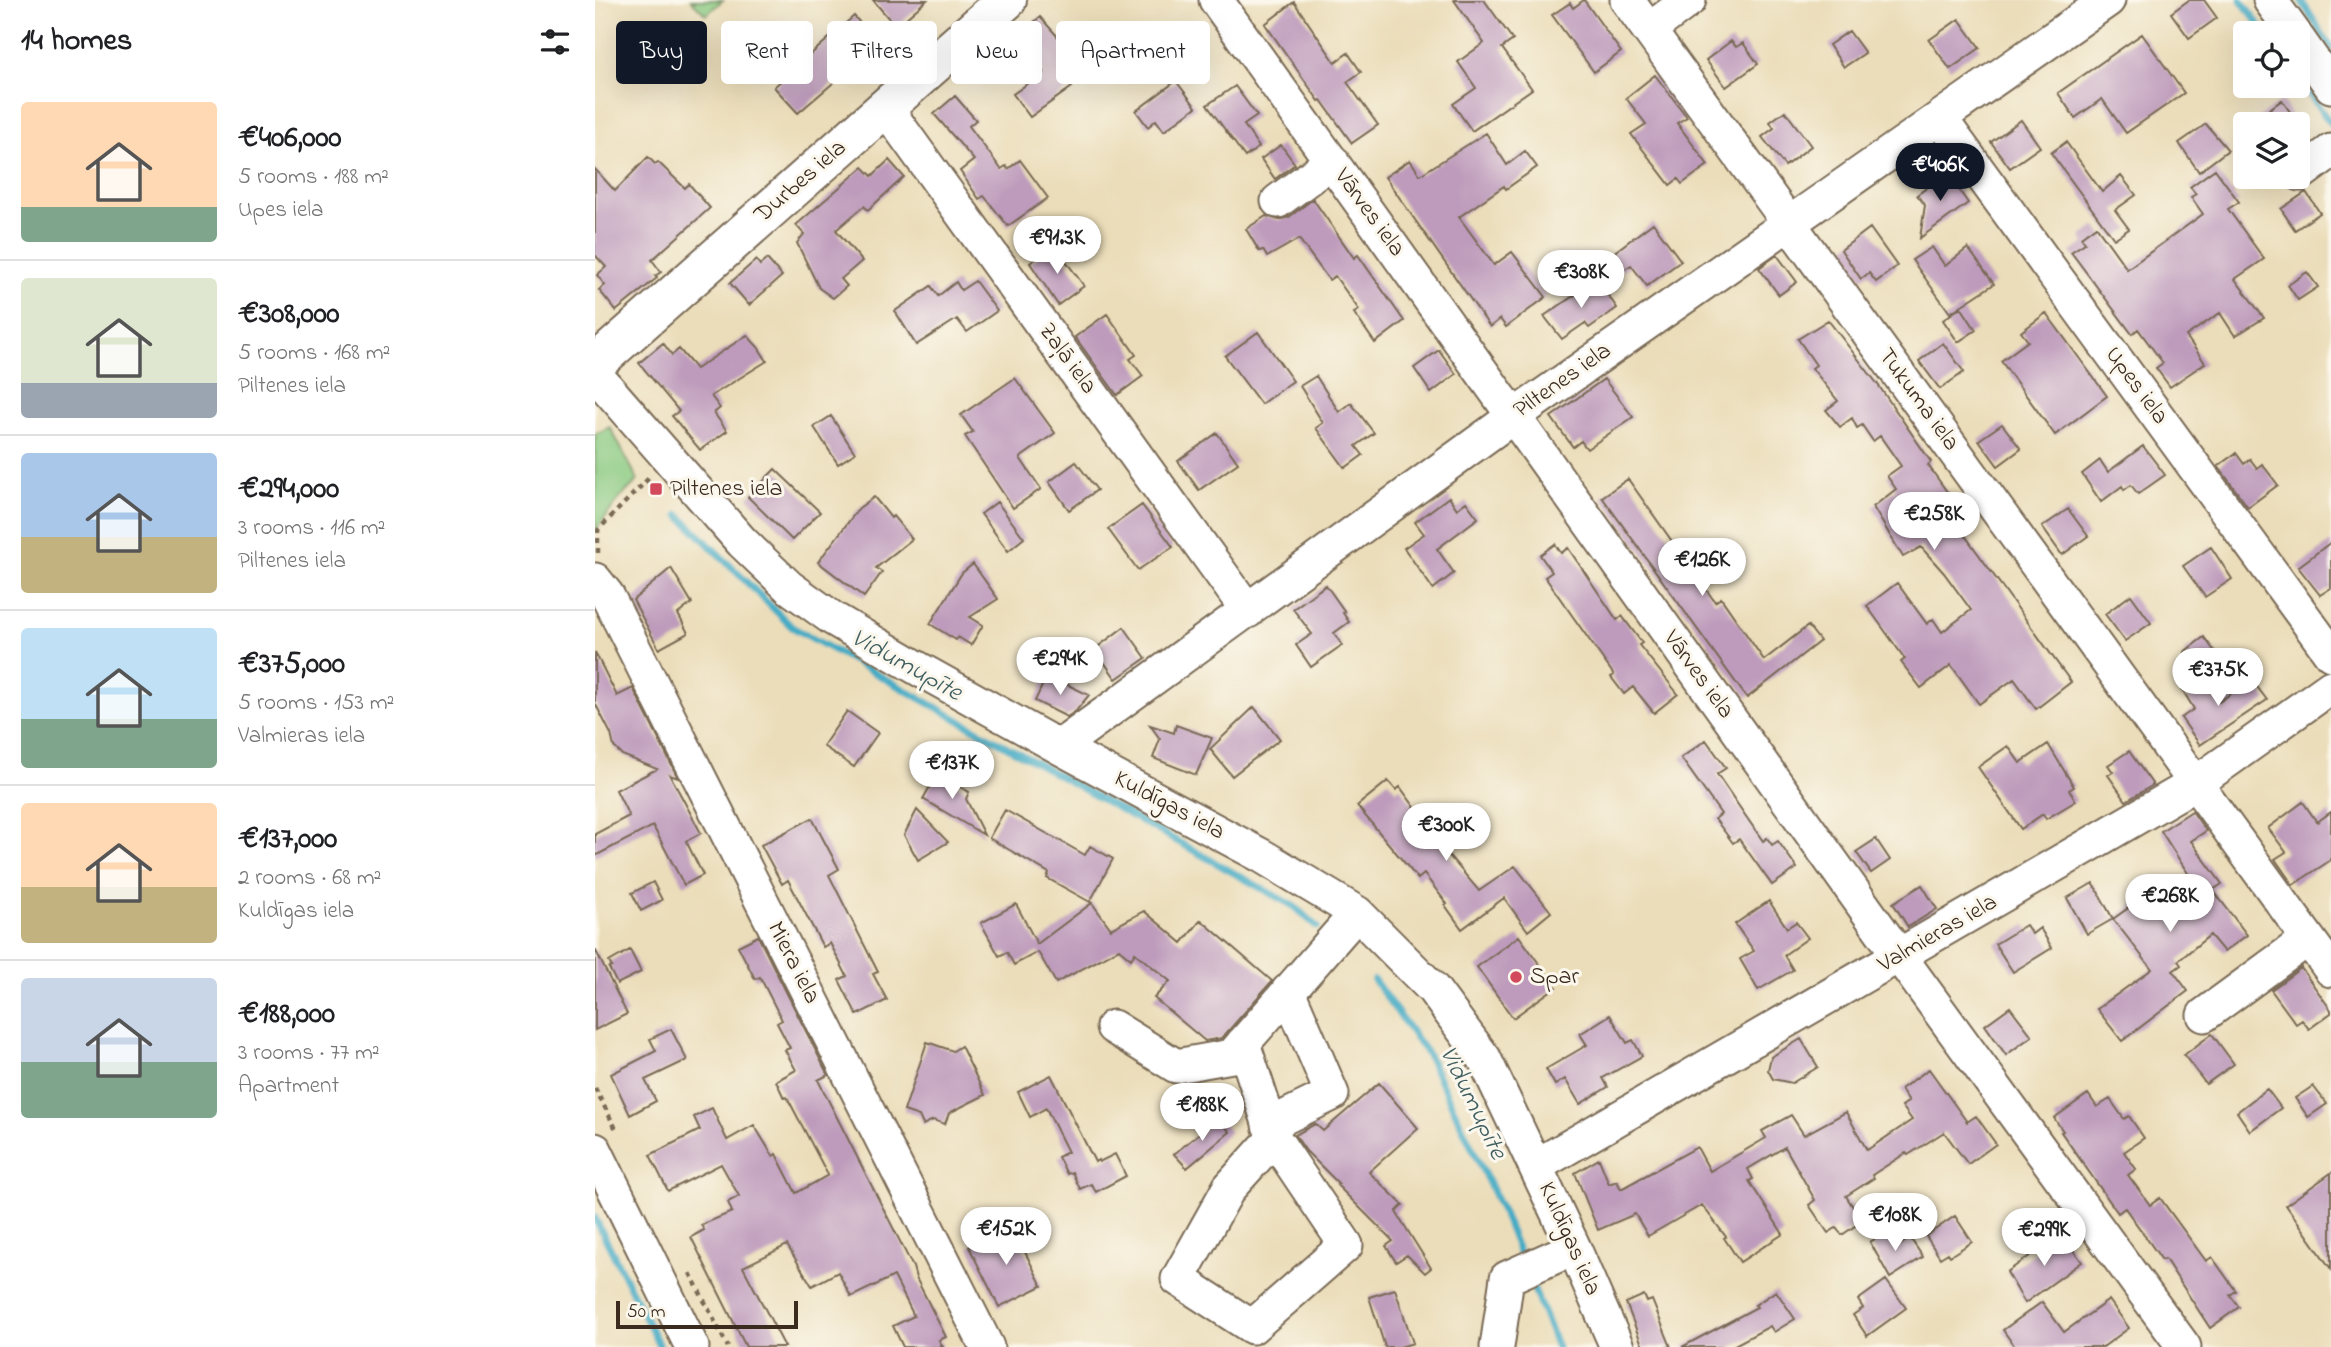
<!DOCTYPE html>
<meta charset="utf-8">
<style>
:root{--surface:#fff;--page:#f6f6f6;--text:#202124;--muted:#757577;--line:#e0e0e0;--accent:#111827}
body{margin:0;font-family:"Indie Flower",sans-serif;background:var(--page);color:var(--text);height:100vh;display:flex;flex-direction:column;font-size:26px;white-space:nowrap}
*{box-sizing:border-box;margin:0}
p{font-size:23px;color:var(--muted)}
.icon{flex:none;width:38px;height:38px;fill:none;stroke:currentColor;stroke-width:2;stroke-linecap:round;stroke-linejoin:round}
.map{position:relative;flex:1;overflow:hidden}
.drawer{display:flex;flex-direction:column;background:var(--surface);width:595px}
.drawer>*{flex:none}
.hud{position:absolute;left:21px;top:21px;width:665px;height:63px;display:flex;gap:14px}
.buttons{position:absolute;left:1638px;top:21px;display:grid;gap:14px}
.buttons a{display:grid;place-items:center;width:77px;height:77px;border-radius:7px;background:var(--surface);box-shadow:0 7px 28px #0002;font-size:35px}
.scale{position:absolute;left:21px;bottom:18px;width:182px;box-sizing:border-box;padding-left:7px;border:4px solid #3b2a1e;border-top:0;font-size:19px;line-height:24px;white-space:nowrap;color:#3b2a1e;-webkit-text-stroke:5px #fbf7ec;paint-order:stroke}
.price{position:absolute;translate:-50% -60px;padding:0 16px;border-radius:24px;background:#fff;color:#222;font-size:23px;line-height:46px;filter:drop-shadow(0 2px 4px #0008)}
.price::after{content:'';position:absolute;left:50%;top:42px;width:21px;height:16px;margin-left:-10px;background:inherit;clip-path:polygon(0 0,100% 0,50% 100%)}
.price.selected{background:var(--accent);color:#fff}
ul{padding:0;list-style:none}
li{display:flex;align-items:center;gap:21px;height:175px;padding:0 21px}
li+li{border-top:2px solid var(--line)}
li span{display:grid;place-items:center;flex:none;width:196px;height:140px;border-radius:7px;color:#555}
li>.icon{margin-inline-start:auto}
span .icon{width:84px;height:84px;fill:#fffc;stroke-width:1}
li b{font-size:30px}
h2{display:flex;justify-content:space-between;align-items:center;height:84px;padding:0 21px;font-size:30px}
.pill{padding:0 24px;border-radius:7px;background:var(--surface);box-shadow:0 7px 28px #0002;font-size:24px;line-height:63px}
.pill.selected{background:var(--accent);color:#fff}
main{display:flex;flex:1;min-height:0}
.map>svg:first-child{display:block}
.green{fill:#89c980;stroke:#627a4f;stroke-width:2}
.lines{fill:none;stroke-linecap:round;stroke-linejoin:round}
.stream{stroke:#44abc4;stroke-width:7}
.building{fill:#be9bbc}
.minor-casing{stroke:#796954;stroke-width:37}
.major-casing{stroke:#796954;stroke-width:42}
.path{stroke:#796954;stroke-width:4.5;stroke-dasharray:5 5;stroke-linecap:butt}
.minor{stroke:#fff;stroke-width:33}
.major{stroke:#fff;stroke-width:38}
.poi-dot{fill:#d1495b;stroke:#fbf7ec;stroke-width:2.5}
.labels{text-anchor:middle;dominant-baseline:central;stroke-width:6;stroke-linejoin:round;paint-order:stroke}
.street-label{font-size:24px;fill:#3b2a1e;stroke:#fbf7ec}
.poi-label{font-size:24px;fill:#3b2a1e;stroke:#fbf7ec;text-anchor:start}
.water-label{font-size:26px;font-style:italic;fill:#3f5e60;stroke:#fbf7ec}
</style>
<main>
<section class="drawer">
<h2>14 homes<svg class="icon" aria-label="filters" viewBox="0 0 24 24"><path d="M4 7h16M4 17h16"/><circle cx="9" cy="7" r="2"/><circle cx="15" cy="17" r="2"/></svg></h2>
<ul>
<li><span style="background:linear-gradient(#ffd9b3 75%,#7fa58c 0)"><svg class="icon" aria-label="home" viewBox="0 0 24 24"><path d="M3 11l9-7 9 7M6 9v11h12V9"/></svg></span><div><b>€406,000</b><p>5 rooms · 188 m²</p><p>Upes iela</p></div></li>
<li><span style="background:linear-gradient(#dfe7d0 75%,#9aa5b1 0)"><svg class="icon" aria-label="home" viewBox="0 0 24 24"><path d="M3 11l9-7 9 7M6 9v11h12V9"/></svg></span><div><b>€308,000</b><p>5 rooms · 168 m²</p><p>Piltenes iela</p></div></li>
<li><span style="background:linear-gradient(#a9c7e8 60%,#c2b280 0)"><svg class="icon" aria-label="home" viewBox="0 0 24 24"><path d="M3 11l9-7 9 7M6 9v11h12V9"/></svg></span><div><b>€294,000</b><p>3 rooms · 116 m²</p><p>Piltenes iela</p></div></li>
<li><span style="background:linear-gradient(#bfe0f5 65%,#7fa58c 0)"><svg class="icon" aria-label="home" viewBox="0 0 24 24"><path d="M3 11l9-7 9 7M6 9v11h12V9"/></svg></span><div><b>€375,000</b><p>5 rooms · 153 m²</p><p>Valmieras iela</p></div></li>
<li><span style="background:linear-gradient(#ffd9b3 60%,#c2b280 0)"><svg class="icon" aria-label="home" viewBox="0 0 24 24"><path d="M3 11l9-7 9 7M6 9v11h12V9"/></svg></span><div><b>€137,000</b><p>2 rooms · 68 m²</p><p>Kuldīgas iela</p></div></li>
<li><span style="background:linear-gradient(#c9d6e8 60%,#7fa58c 0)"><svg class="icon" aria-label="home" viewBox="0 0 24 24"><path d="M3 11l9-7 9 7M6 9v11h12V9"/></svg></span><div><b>€188,000</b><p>3 rooms · 77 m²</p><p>Apartment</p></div></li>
</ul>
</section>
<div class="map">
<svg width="1736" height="1347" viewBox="0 0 1736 1347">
<rect width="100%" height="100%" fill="#fbf7ec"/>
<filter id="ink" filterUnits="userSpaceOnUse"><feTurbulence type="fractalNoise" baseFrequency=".0143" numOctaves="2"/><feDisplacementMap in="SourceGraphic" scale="14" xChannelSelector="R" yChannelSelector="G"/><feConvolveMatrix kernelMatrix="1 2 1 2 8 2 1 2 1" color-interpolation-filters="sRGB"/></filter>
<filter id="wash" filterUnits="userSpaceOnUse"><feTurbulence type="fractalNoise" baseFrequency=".00686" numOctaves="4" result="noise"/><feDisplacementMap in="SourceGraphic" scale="28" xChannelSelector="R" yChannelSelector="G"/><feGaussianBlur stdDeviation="1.57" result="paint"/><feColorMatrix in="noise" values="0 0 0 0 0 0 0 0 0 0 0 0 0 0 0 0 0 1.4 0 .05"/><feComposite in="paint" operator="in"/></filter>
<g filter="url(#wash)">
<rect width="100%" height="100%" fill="#ebddb9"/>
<!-- green -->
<path class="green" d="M96,0H128L111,15Z
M15,427L43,480L24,499L0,531V434Z"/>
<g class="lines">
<!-- stream -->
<path class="stream" d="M1646,0L1670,33
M1706,0L1736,48
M1703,79L1736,124
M84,515L197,627L700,907L722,927
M779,980L833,1055L908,1213L924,1253
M0,1218L65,1347
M936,1282L962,1347"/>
</g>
<g id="blocks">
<!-- building -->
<path class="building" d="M278,0H332L301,27Z
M859,0H889L918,40L907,48L937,89L877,131L858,104L881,88L863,62L889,43Z
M989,0L1026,52L999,72L957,15L975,3L978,8Z
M1594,0H1609L1622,18L1594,38L1576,13Z
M699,2L740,62L753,53L766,72L752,82L783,125L757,143L726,100L724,101L670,24Z
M259,16L271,30L246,52L258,66L203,113L179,87Z
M445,17L483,59L466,74L477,87L435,117L418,94L449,72L419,39Z
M1364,19L1385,48L1355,69L1334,40Z
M1254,31L1270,53L1249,67L1234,45Z
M1547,34L1589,93L1531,133L1507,99L1480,118L1463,93Z
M1136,41L1141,47L1148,43L1163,64L1131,87L1111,60Z
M1060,75L1092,117L1082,123L1113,165L1087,184L1083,179L1075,185L1036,134L1051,124L1031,98Z
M581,81L601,107L569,131L561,120L553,127L541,111Z
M640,86L662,116L649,125L664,147L650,157L612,105Z
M360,96L381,120L374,126L406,169L411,166L413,169L425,160L453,198L413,226L389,196L384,199L365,171L379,160L339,114Z
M1687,100L1703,124H1654Z
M1190,111L1216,146L1190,166L1167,137L1179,128L1175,122Z
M1426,120L1445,147L1415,168L1396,142Z
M1611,124L1633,150L1604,172L1584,143Z
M891,133L912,165L930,151L942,167L911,189L909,186L864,217L899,265L917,252L951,297L911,327L905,319L895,327L790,177L815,160L825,175Z
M1471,142L1507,192L1526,176L1541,195L1520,210L1534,229L1519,239L1456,153Z
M686,145L700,164L680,179L666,159Z
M53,157L60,164L63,162L90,188L94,184L115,208L57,260L66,272L60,276L62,278L21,311L4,290L10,285L2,275L11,267L0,255V169L20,191Z
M294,160L309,177L273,210L269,206L241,230L267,261L246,279L252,286L238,298L224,288L202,243L209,234L201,225L268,167L277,176Z
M1620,169L1644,202L1633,209L1669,259L1640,279L1669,318L1640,336L1625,313L1591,336L1610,363L1575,387L1561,368L1568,363L1543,329L1537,334L1476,252L1490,243L1486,237L1501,226L1532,269L1608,214L1596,197L1601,194L1595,187Z
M1352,173L1373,203L1325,238L1330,205L1322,195Z
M1711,192L1725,213L1700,230L1686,209Z
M718,199L759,258L763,255L809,321L780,343L759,313L764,310L740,276L734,280L704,239L672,257L668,250L664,251L651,229L671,216L684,220L694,217Z
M1058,223L1086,261L1052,286L1036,265L1012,281L1001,266Z
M1275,228L1302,266L1281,282L1274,273L1266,279L1246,250Z
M1337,247L1350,266L1373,248L1399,284L1355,313L1317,260Z
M454,249L462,260L468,257L489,286L463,305L435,263Z
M1182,255L1202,282L1184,295L1164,268Z
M172,259L187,276L154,305L135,283L161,260L165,265Z
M1712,272L1723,287L1703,300L1693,285Z
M1002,280L1022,308L994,328L990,323L967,339L949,316Z
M380,281L402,311L372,332L362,319L321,345L300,311L336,286L343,296L361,282L366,290Z
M1366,307L1381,330L1363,342L1348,320Z
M1451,313L1512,396L1460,435L1406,361L1433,341L1426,332Z
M512,314L541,355L535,359L548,376L522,395L480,337Z
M1233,320L1284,386L1336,462L1333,465L1370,517L1361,523L1476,682L1441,709L1419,679L1384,704L1356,665L1326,688L1306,662L1310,659L1272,606L1302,583L1332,624L1338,619L1347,632L1376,610L1349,573L1326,547L1308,557L1278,507L1301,489L1292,476L1306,466L1285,436L1278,441L1267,425L1262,428L1257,418L1245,427L1231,410L1243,401L1217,368L1221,365L1203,339Z
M663,332L698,381L666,404L630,356Z
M152,335L163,347L172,361L116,396L125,408L119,413L132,431L105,450L77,416L84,411L44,363L68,343L77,355L84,349L101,369Z
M1348,343L1369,372L1345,389L1324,361Z
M844,350L861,374L836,393L819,368Z
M721,376L744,412L756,403L779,433L761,446L768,455L750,468L721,428L728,423L705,386Z
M420,378L460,433L425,458L446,489L418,508L370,436L378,432L366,415Z
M1009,379L1038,417L992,449L986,441L978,447L956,417Z
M236,416L260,453L243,464L219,427Z
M1407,424L1426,449L1403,466L1384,440Z
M622,433L643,463L604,490L583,461Z
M1548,446L1570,475L1543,494L1536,485L1529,490L1527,486L1506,502L1487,474L1505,460L1513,472Z
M1641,453L1649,464L1655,459L1662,468L1667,464L1683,485L1653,507L1623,466Z
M481,462L502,490L474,510L454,482Z
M180,469L225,512L197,540L153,497Z
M1033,479L1120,602L1126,598L1169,660L1213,626L1225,641L1152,698L1007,497Z
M279,497L296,518L298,516L317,539L281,568L287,572L269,597L223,562L264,508Z
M854,497L862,509L871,502L883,518L842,549L859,573L838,589L809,548L829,534L820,522Z
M402,502L429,538L413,551L386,514Z
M547,505L578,547L543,570L513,529Z
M1473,509L1493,536L1467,555L1447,527Z
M1736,542V588L1725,595L1703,567Z
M960,544L966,553L973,548L1022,620L1027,616L1047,643L1044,645L1083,694L1059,713L1038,687L1029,694L1016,677L1019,675L950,577L957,572L945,555Z
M1616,547L1637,579L1610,597L1588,566Z
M378,564L403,599L375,617L388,625L376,645L363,637L361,640L335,624L367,573Z
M76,568L97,603L83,614L93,633L64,649L38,600Z
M731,585L750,612L748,613L754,622L739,633L747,645L716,667L701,645L717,634L698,609Z
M1536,595L1556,623L1530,641L1510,614Z
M529,627L551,658L521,679L500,649Z
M1609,637L1623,656L1602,671L1589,652Z
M0,652L22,696L38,688L83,778L75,775L106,833L91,841L108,875L89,885L58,826L0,856V834L34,816L21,790L62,769L27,755L19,747L16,734L0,703Z
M452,675L494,695L481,711L472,717L440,701Z
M1609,676L1624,702L1656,679L1672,700L1605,745L1586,718L1599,709L1587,689Z
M659,707L685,739L637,776L615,749Z
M252,711L283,733L259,767L228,746Z
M555,725L579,733L581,725L617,738L601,775L558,758L565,739Z
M1111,740L1131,768L1122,774L1152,818L1168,841L1172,838L1177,845L1183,841L1202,868L1177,885L1144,839L1138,843L1120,819L1126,814L1086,758Z
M1453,744L1479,787L1474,790L1481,801L1451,819L1448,814L1426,829L1383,767L1413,746L1425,763Z
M1534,751L1558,785L1531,801L1513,775L1518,772L1513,765Z
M342,774L374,792L371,799L389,835L328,799Z
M793,781L801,790L805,787L827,817L823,819L884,891L920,866L956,912L933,931L909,898L867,929L850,905L852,904L829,874L823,879L762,806Z
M1708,802L1722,822L1736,812V860L1698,885L1680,859L1691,852L1673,828Z
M322,810L353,842L323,860L309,835Z
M410,810L490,855L495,846L518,859L495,902L452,878L454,873L394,838Z
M1597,811L1611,831L1596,841L1627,884L1618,890L1652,935L1629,952L1615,935L1583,961L1586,965L1578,971L1593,991L1527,1041L1502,1009L1557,969L1518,919L1560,889L1570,904L1599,883L1566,831Z
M217,818L244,869L234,875L283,972L278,974L292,1000L262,1015L244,980L252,976L235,943L228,947L193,880L187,884L166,845Z
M1281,839L1295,860L1276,873L1261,852Z
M58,882L67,900L46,911L37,893Z
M1498,883L1518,919L1492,934L1472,898Z
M1327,885L1342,909L1313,927L1298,903Z
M1174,901L1192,928L1201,922L1213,938L1189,955L1198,970L1163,990L1145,959L1159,951L1140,924Z
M497,903L516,929L549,911L587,943L606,920L677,981L627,1038L610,1041L559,998L575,981L540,953L536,959L524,949L461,983L443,952L419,965L412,952L404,956L386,923L421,904L442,944Z
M1431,925L1437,934L1445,928L1457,948L1418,972L1400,944Z
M163,936L233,1075L223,1080L318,1267L321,1278L351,1337L344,1340L348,1347H308L298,1326L319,1316L299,1276L256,1297L243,1272L217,1286L192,1245L148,1267L190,1347H151L96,1237L109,1230L106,1225L137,1212L133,1202L144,1196L126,1164L73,1191L55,1155L105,1130L99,1117L117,1108L132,1140L159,1125L178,1156L181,1154L201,1193L233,1175L192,1097L189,1098L181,1081L201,1070L190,1050L195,1048L182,1023L187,1020L165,977L160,979L143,946Z
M924,936L961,987L918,1018L882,967Z
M0,949L32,1014L0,1030Z
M35,950L46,972L22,984L14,968L17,967L14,962Z
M1706,968L1736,1010V1013L1714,1029L1707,1020L1701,1024L1676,990Z
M1415,1007L1437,1036L1411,1055L1390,1025Z
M1015,1015L1032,1043L1038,1040L1047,1056L1008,1078L1013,1087L985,1104L970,1079L960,1085L951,1069L992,1045L985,1034Z
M76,1029L92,1060L50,1080L61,1101L35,1115L16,1074L61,1051L55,1039Z
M1617,1034L1639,1064L1611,1084L1589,1055Z
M1206,1039L1223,1067L1197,1083L1178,1079L1173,1070L1176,1057Z
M332,1042L358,1051L366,1046L390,1095L354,1113L350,1124L338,1120L328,1125L324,1116L309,1111Z
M1334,1069L1372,1122L1381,1116L1401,1144L1373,1164L1349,1132L1313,1155L1311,1153L1277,1175L1279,1178L1251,1196L1267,1221L1247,1235L1241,1228L1233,1233L1214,1205L1220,1200L1190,1147L1153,1169L1158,1179L1154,1181L1188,1234L1145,1262L1129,1238L1131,1237L1107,1205L1053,1236L1040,1214L1003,1230L980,1173L1004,1159L1014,1184L1022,1181L1026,1189L1102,1147L1115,1171L1171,1138L1167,1131L1196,1115L1209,1135L1251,1112L1272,1150L1317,1120L1307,1106L1314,1101L1306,1089Z
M456,1075L500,1162L503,1160L504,1162L520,1154L531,1176L501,1192L496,1184L485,1189L477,1172L472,1174L463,1157L473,1152L451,1108L435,1117L423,1092Z
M784,1083L823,1128L774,1172L808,1205L801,1212L836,1268L830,1273L812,1255L801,1262L791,1246L798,1241L742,1185L744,1184L711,1151L700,1135L720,1124L728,1131Z
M1718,1086L1732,1104L1713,1117L1700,1098Z
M1672,1089L1686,1108L1655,1131L1642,1112Z
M1493,1094L1502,1107L1515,1099L1529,1119L1534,1116L1549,1138L1529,1152L1541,1169L1533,1175L1555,1205L1565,1198L1611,1261L1617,1257L1641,1291L1635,1295L1644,1307L1615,1328L1570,1259L1567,1260L1530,1208L1523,1213L1466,1132L1468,1131L1459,1118Z
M623,1118L635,1132L592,1168L579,1154Z
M1736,1173V1269L1691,1205Z
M1360,1216L1377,1242L1355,1256L1353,1253L1345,1258L1331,1236Z
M417,1226L447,1286L404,1307L374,1247Z
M1296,1230L1305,1245L1315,1238L1328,1257L1295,1278L1275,1242Z
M1466,1234L1487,1262L1430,1303L1412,1272Z
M1291,1280L1311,1308L1272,1336L1258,1315L1268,1308L1263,1300Z
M800,1289L818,1343L805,1347H790L774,1297Z
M1181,1291L1200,1319L1179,1332L1175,1326L1136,1347H1087L1162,1307L1160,1305Z
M1049,1295L1052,1302L1057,1300L1076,1347H1048L1031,1303Z
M1514,1300L1534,1328L1508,1347H1420L1408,1330L1447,1302L1469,1332Z"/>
</g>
</g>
<g filter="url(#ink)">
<use href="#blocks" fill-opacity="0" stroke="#796954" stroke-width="2"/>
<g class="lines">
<!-- minor casing -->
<g class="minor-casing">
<path id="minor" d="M621,0L1305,957L1589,1347
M1032,0L1736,970
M1675,0L1699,33
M1054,30L1094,0
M1703,39L1736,86
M290,107L653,611
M1345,118L1736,654
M1705,174L1736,151
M683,201L737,161
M0,374L147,542L194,587L237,618L324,669L464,747L667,856L762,913L838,989L889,1058L979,1248L1022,1347
M0,580L12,595L392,1347
M464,747L919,416L1513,0
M1609,1015L1713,939
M518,1027L581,1066L637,1056L762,913
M648,1043L679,1138L751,1245L657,1327L583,1279L634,1188L679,1138
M674,1125L737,1094L693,991
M0,1150L97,1347
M941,1166L1601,783L1736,687
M902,1347L912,1278L979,1248"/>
</g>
<!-- major casing -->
<g class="major-casing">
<path id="major" d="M0,364L412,0"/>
</g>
<!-- path -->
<path class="path" d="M3,553V530L54,478
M0,1088L22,1131
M95,1273L133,1347"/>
<!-- minor -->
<use href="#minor" class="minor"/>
<!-- major -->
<use href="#major" class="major"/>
</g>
</g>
<!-- markers -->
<g class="poi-dot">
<rect x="54" y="482" width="14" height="14" rx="3.5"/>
<circle cx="921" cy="977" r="7"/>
</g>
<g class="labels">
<!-- street labels -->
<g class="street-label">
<text transform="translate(206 182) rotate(-41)">Durbes iela</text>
<text transform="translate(774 213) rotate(54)">Vārves iela</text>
<text transform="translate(472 359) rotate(54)">Zaļā iela</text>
<text transform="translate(968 381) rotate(-35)">Piltenes iela</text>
<text transform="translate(1541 386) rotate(54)">Upes iela</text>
<text transform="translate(1323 400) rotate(54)">Tukuma iela</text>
<text transform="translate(1103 675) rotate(54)">Vārves iela</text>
<text transform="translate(574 806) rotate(28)">Kuldīgas iela</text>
<text transform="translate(1343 934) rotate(-30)">Valmieras iela</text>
<text transform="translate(198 963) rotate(63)">Miera iela</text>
<text transform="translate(974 1239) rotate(66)">Kuldīgas iela</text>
</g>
<!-- poi labels -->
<g class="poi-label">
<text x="75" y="489">Piltenes iela</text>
<text x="935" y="977">Spar</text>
</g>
<!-- water labels -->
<g class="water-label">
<text transform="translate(311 666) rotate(29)">Vidumupīte</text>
<text transform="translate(877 1103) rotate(64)">Vidumupīte</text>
</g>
</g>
</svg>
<div class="buttons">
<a><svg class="icon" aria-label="locate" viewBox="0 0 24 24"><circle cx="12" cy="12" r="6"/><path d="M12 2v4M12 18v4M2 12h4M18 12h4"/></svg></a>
<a><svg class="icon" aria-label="layers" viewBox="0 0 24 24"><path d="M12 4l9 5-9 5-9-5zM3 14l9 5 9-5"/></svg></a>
</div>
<div class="scale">50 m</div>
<b class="price selected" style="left:1345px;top:203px">€406K</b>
<b class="price" style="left:462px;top:276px">€91.3K</b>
<b class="price" style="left:986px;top:310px">€308K</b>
<b class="price" style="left:1339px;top:552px">€258K</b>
<b class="price" style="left:1107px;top:598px">€126K</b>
<b class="price" style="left:465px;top:697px">€294K</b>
<b class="price" style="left:1623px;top:708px">€375K</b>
<b class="price" style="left:357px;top:801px">€137K</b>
<b class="price" style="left:851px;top:863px">€300K</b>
<b class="price" style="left:1575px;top:934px">€268K</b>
<b class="price" style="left:607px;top:1143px">€188K</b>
<b class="price" style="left:1300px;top:1253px">€108K</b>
<b class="price" style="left:411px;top:1267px">€152K</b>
<b class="price" style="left:1449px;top:1268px">€299K</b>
<div class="hud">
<a class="pill selected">Buy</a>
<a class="pill">Rent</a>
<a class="pill">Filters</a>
<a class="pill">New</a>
<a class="pill">Apartment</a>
</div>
</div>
</main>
